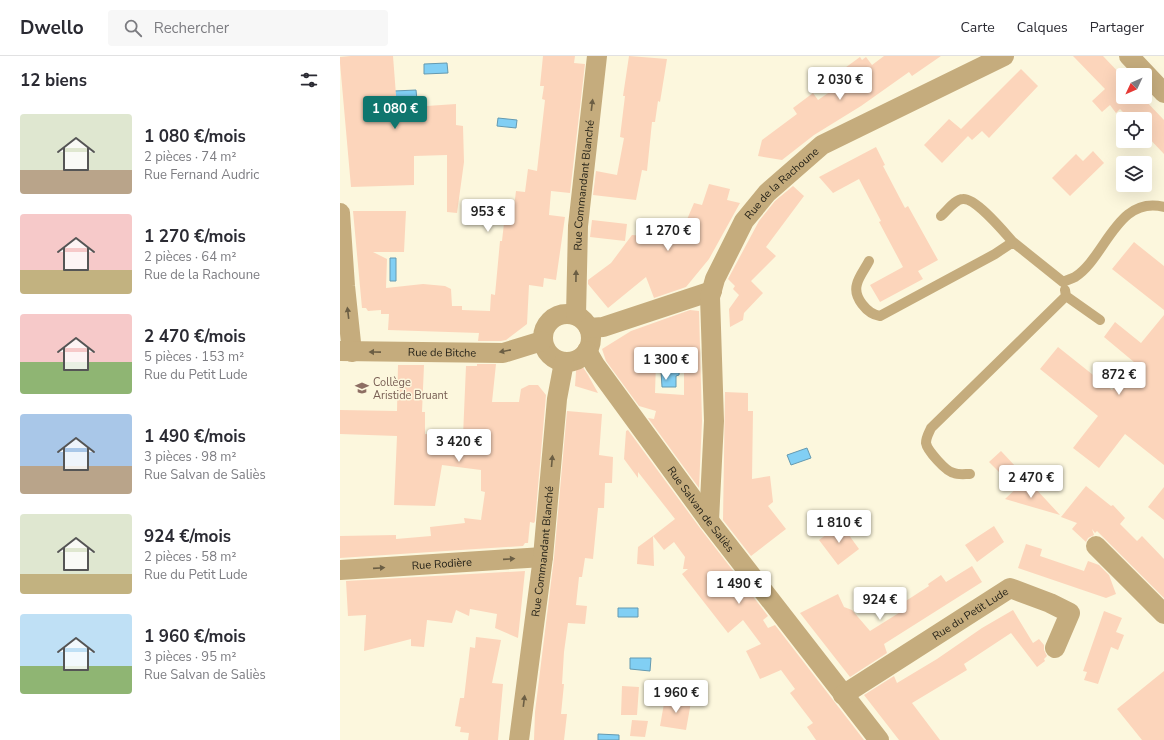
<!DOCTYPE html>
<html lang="fr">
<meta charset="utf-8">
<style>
:root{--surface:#fff;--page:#f7f7f7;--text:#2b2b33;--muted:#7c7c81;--line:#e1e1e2;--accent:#0f766e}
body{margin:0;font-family:"Nunito Sans",sans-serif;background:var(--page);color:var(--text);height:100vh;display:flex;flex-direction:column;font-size:15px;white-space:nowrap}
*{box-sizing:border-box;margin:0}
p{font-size:13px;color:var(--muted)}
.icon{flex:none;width:22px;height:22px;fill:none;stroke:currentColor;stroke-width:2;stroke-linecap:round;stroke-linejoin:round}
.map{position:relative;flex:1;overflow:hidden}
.sheet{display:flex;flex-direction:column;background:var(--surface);width:340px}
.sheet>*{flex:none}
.needle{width:26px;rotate:226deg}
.controls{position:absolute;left:776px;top:12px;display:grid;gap:8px}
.controls a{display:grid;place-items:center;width:36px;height:36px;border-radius:4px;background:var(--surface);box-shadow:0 4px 16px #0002;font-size:20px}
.price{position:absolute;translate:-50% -34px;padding:0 9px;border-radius:4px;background:#fff;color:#222;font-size:13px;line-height:26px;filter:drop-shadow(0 1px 2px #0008)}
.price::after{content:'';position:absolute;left:50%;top:24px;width:12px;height:9px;margin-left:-6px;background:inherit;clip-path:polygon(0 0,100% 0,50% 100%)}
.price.active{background:var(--accent);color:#fff}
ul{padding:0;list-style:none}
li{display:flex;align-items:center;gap:12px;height:100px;padding:0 20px}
li span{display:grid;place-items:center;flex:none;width:112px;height:80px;border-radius:4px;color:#555}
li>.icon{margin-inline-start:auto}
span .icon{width:48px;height:48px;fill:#fffc;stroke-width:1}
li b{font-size:17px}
h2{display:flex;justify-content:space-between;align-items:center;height:48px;padding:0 20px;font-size:17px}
header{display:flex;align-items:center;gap:24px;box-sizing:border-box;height:56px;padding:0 20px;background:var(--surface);border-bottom:1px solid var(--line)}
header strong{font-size:19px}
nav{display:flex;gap:22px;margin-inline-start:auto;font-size:14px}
.search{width:280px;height:36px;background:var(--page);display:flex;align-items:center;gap:10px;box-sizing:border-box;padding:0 14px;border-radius:4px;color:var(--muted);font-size:15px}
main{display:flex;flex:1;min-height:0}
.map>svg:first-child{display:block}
.water{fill:#81cff4;stroke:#649ab1}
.building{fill:#fcd5bb;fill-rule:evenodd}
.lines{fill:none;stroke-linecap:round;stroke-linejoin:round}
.service{stroke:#c5ac7d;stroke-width:10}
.minor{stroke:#c5ac7d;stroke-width:20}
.oneway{fill:#6b5e44}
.labels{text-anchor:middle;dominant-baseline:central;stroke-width:3;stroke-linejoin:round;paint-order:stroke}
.street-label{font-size:11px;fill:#211f16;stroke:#fcf7dd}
.education-label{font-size:11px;fill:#785e54;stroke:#fcf7dd;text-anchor:start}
</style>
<header>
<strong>Dwello</strong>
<div class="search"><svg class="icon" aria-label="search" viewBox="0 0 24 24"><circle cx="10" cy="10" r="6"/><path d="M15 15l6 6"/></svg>Rechercher</div>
<nav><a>Carte</a><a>Calques</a><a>Partager</a></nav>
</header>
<main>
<section class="sheet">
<h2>12 biens<svg class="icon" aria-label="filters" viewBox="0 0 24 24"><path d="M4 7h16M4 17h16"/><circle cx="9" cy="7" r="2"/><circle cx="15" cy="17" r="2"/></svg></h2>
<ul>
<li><span style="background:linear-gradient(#dfe7d0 70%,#b9a48a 0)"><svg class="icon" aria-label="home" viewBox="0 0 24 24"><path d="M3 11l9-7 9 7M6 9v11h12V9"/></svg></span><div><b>1 080 €/mois</b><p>2 pièces · 74 m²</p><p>Rue Fernand Audric</p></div></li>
<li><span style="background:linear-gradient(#f6c9c9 70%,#c2b280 0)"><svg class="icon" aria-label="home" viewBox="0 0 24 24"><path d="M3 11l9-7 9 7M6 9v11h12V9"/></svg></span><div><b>1 270 €/mois</b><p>2 pièces · 64 m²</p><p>Rue de la Rachoune</p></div></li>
<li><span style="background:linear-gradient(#f6c9c9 60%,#8fb573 0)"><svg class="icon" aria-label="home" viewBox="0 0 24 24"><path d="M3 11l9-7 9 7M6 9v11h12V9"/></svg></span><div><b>2 470 €/mois</b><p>5 pièces · 153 m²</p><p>Rue du Petit Lude</p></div></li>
<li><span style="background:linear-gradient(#a9c7e8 65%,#b9a48a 0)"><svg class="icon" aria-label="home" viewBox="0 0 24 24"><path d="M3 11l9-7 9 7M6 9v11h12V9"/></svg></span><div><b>1 490 €/mois</b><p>3 pièces · 98 m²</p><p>Rue Salvan de Saliès</p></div></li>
<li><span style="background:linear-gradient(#dfe7d0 75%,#c2b280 0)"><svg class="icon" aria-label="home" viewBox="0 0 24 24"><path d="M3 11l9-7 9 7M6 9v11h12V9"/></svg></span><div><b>924 €/mois</b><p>2 pièces · 58 m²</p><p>Rue du Petit Lude</p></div></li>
<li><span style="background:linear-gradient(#bfe0f5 65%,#8fb573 0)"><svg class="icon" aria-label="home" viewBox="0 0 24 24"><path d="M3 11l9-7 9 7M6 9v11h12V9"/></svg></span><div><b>1 960 €/mois</b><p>3 pièces · 95 m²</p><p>Rue Salvan de Saliès</p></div></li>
</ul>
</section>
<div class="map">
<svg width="824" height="684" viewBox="0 0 824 684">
<rect width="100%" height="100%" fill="#fcf7dd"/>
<!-- water -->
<path class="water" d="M107,7L108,17L84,18V8Z
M76,34L77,44L54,45V35Z
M158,62L177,64L176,72L157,70Z
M50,202H56V225H50Z
M340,302L339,319L336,320V331H322L321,315L325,313V303Z
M467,392L471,402L451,409L447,399Z
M278,552H298V561H278Z
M290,602H311L310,615L290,613Z
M258,678L279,679V684H258Z"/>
<!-- building -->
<path class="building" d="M11,0H53L57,52L116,48V69L123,70L124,106L117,157L107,156V99L74,100V129L11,131L0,7V1Z
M203,0H235L234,7L245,8L230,137L211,135L209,159L225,161L216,224L204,222L203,231L189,229L187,268L166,284L161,285H138L139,277L48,274L49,258H41V254L28,255L26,252H22L13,155H66L64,196H33L47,203L46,232L83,228L105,230L111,233L112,250H122V254L150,255L151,238L155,239L160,185H162L165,158L173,159L176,135L185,136L188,113L197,115L205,44L202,43L204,30H200Z
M289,0L327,3L320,46L318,45L315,66H312L307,115L302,114L296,144L253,139L256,115L277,119L284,82L280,81L285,40H283Z
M544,0H601L572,20L569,16L521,50L474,79L442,104L418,100L422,84L457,58L453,52L473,37L478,44L500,29L504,25L498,17L520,1L522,4L526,1L532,9Z
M733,0H763L783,21V41H802L824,64V98L805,78V63H790L780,53L776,57L770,49L762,56L752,45L765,33Z
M681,13L698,30L649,82L642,75L632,84L628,80L602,107L584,89L609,63L621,73Z
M536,91L545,109L543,110L565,152L568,150L598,204L578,215L583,223L540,246L530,229L563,211L539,166L541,165L519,123L493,137L479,121Z
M753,95L764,107L730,140L712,122L736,98L743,105Z
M369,128L390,133L387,144L400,147L369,203L346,231L314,242L306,221L268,252L248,228V224L271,207L292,179L329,182L334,169L343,173L354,147L362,149Z
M453,130L464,140L426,191L436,200L411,225L423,237L404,257L403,264L390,271L389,253L399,239L393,233L395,230L388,223L419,165L435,145Z
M252,164L287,168L285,185L250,181Z
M794,186L824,210V254L772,213Z
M350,254L359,255L362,365L359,432L308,362L314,363L316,355L299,350L266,305L262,293L291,275ZM316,306L344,307V339L315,337Z
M824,259V409L785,378L759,412L733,392L758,360L700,313L718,291L772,334L794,306L764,281L775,266L801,287Z
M237,302L248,319L258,337L235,330Z
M137,308H156L152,346H179L181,333L189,329H198L206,339L195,465L194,467L190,466L188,487H185L183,490L0,502V480L56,479V483L91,480L90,471L125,467L124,462L141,464L145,436L141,435V414L102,409L95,450L54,449L57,380L0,378V354L57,355L58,309H84L82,356H85V378L123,380L126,310H137Z
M385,336L408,337V355H413L412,423L430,420L433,446L428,450L446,473L411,500L383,464Z
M227,355L262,358L259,399L273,401L272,427H265L264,452H258L253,503L245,502L242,521H239L236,549L247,550L245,568L228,567L224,596L222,628H224L221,658H227L224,684H194L195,656L214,502Z
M288,374L360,472L428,560L423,564L428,572L435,569L524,684H476L467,671L473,667L450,637L455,633L441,614L420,623L406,595L421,588L403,564L388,577L342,518L348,513H343L345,501L334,486L324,494L313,480L335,463L298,416V422L284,403L286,375Z
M661,395L676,411L665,422L649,406Z
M681,428L695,432L720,459L665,443Z
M746,430L771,450L773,449L785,462L780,468L797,485L802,480L824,503V542L757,475L755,477L752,473L754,479L748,482L746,486L732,473L737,467L721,461Z
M824,431V464L808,451Z
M501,468L519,493L498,509L479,484Z
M654,470L664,486L637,506L625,489Z
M313,480L314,510L297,508L298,491Z
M686,488L702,493L700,500L744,515L748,505L759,509L769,519L776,538L766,542L678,512Z
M632,510L642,526L544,588L547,597L510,621L460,557L498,538L504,551L512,554L530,575L562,555L558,550L589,530L588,528L601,519L606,526Z
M185,515L178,582L155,572L157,558L130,553L129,560L116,554L112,567L87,564L84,591L71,590V583L24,595L26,559L8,560L6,525Z
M673,554L693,587L699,583L704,589V594L707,600L704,603L705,605L697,611L671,577L624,608L627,614L572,647L600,684H559L524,639L554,620L557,627L597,603L642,572Z
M764,555L782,562L776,576L784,579L778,594L771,591L758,628L744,624L747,616L743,615Z
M136,581L161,584L152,627L163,628L158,684H128L129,677L120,676L121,671L115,670L120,642H124L130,591L135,592Z
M824,615V684H802L777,653Z
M282,630L299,631L297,659H281Z
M325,642L351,646L346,674L320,670Z
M292,664L308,665L305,681L290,680Z"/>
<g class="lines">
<!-- service -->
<path class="service" d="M601,160C607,155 615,143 623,143C636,142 664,176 673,186
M529,205C525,213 519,220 517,228C513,241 527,258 540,260L655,198L673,186L723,226C727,224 731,223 735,221C766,201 777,139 824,151
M725,234L726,240L760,264
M630,418C625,418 618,419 614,417C606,416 587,394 586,387C586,381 589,377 591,372L726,240"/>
<!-- minor -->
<g class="minor">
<path d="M789,0L824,37"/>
<path d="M0,157L5,230L12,296"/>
<circle cx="227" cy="282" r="24"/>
<path id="s1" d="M236,259L238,170L257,0"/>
<path d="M249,272L263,271L372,235"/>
<path id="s2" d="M0,295L163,297L202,285"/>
<path id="s3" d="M247,295L255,309L369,465L539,684"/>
<path id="s4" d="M369,465L374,365L370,241L375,223L404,165L427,137L482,89L664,0"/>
<path d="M756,490L824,558"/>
<path id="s5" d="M0,514L203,501"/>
<path id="s6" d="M503,639L670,532L710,547L730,557L715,592"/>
<path id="s7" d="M179,684L203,501L217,343L224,306"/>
</g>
</g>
<!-- one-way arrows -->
<defs><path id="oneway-solid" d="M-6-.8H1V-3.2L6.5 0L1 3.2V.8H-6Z"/></defs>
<g class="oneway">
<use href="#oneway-solid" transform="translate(252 49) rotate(-83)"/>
<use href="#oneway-solid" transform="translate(236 220) rotate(-89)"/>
<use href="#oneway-solid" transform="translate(8 257) rotate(-97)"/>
<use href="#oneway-solid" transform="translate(165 295) rotate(169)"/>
<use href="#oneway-solid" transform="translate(35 296) rotate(-179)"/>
<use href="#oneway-solid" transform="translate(212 405) rotate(-85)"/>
<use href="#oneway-solid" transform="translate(169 503) rotate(-4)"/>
<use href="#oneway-solid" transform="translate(39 512) rotate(-4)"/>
<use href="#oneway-solid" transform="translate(184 645) rotate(-83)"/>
</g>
<!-- icons -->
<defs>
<g id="school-bare" transform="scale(1.08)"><path d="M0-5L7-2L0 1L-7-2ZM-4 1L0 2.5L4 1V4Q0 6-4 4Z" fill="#8d6e63" stroke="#fcf7dd" stroke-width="2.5" paint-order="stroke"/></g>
</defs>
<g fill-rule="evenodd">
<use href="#school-bare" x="22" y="332"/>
</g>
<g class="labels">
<!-- street labels -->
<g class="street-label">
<text stroke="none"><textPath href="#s4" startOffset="361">Rue de la Rachoune</textPath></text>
<text stroke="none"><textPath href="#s1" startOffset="130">Rue Commandant Blanché</textPath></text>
<text stroke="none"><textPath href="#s2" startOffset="102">Rue de Bitche</textPath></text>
<text stroke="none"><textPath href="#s3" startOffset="195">Rue Salvan de Saliès</textPath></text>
<text stroke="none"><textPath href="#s7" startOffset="190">Rue Commandant Blanché</textPath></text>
<text stroke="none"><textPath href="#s5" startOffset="102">Rue Rodière</textPath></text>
<text stroke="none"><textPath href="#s6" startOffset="151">Rue du Petit Lude</textPath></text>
</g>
<!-- education labels -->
<g class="education-label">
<text x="33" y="326">Collège<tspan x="33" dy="13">Aristide Bruant</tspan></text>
</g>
</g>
</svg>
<div class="controls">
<a><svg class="needle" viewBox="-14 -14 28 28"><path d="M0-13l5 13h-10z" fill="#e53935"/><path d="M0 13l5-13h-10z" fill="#7c7c81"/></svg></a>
<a><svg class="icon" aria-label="locate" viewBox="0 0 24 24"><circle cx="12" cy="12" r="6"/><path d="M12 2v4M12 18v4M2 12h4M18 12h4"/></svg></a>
<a><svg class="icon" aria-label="layers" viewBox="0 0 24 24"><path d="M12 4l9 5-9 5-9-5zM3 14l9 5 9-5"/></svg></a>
</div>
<b class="price" style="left:500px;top:45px">2 030 €</b>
<b class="price active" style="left:55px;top:74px">1 080 €</b>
<b class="price" style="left:148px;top:177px">953 €</b>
<b class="price" style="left:328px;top:196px">1 270 €</b>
<b class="price" style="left:326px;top:325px">1 300 €</b>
<b class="price" style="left:779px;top:340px">872 €</b>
<b class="price" style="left:119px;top:407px">3 420 €</b>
<b class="price" style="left:691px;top:443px">2 470 €</b>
<b class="price" style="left:499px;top:488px">1 810 €</b>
<b class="price" style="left:399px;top:549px">1 490 €</b>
<b class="price" style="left:540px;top:565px">924 €</b>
<b class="price" style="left:336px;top:658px">1 960 €</b>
</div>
</main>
